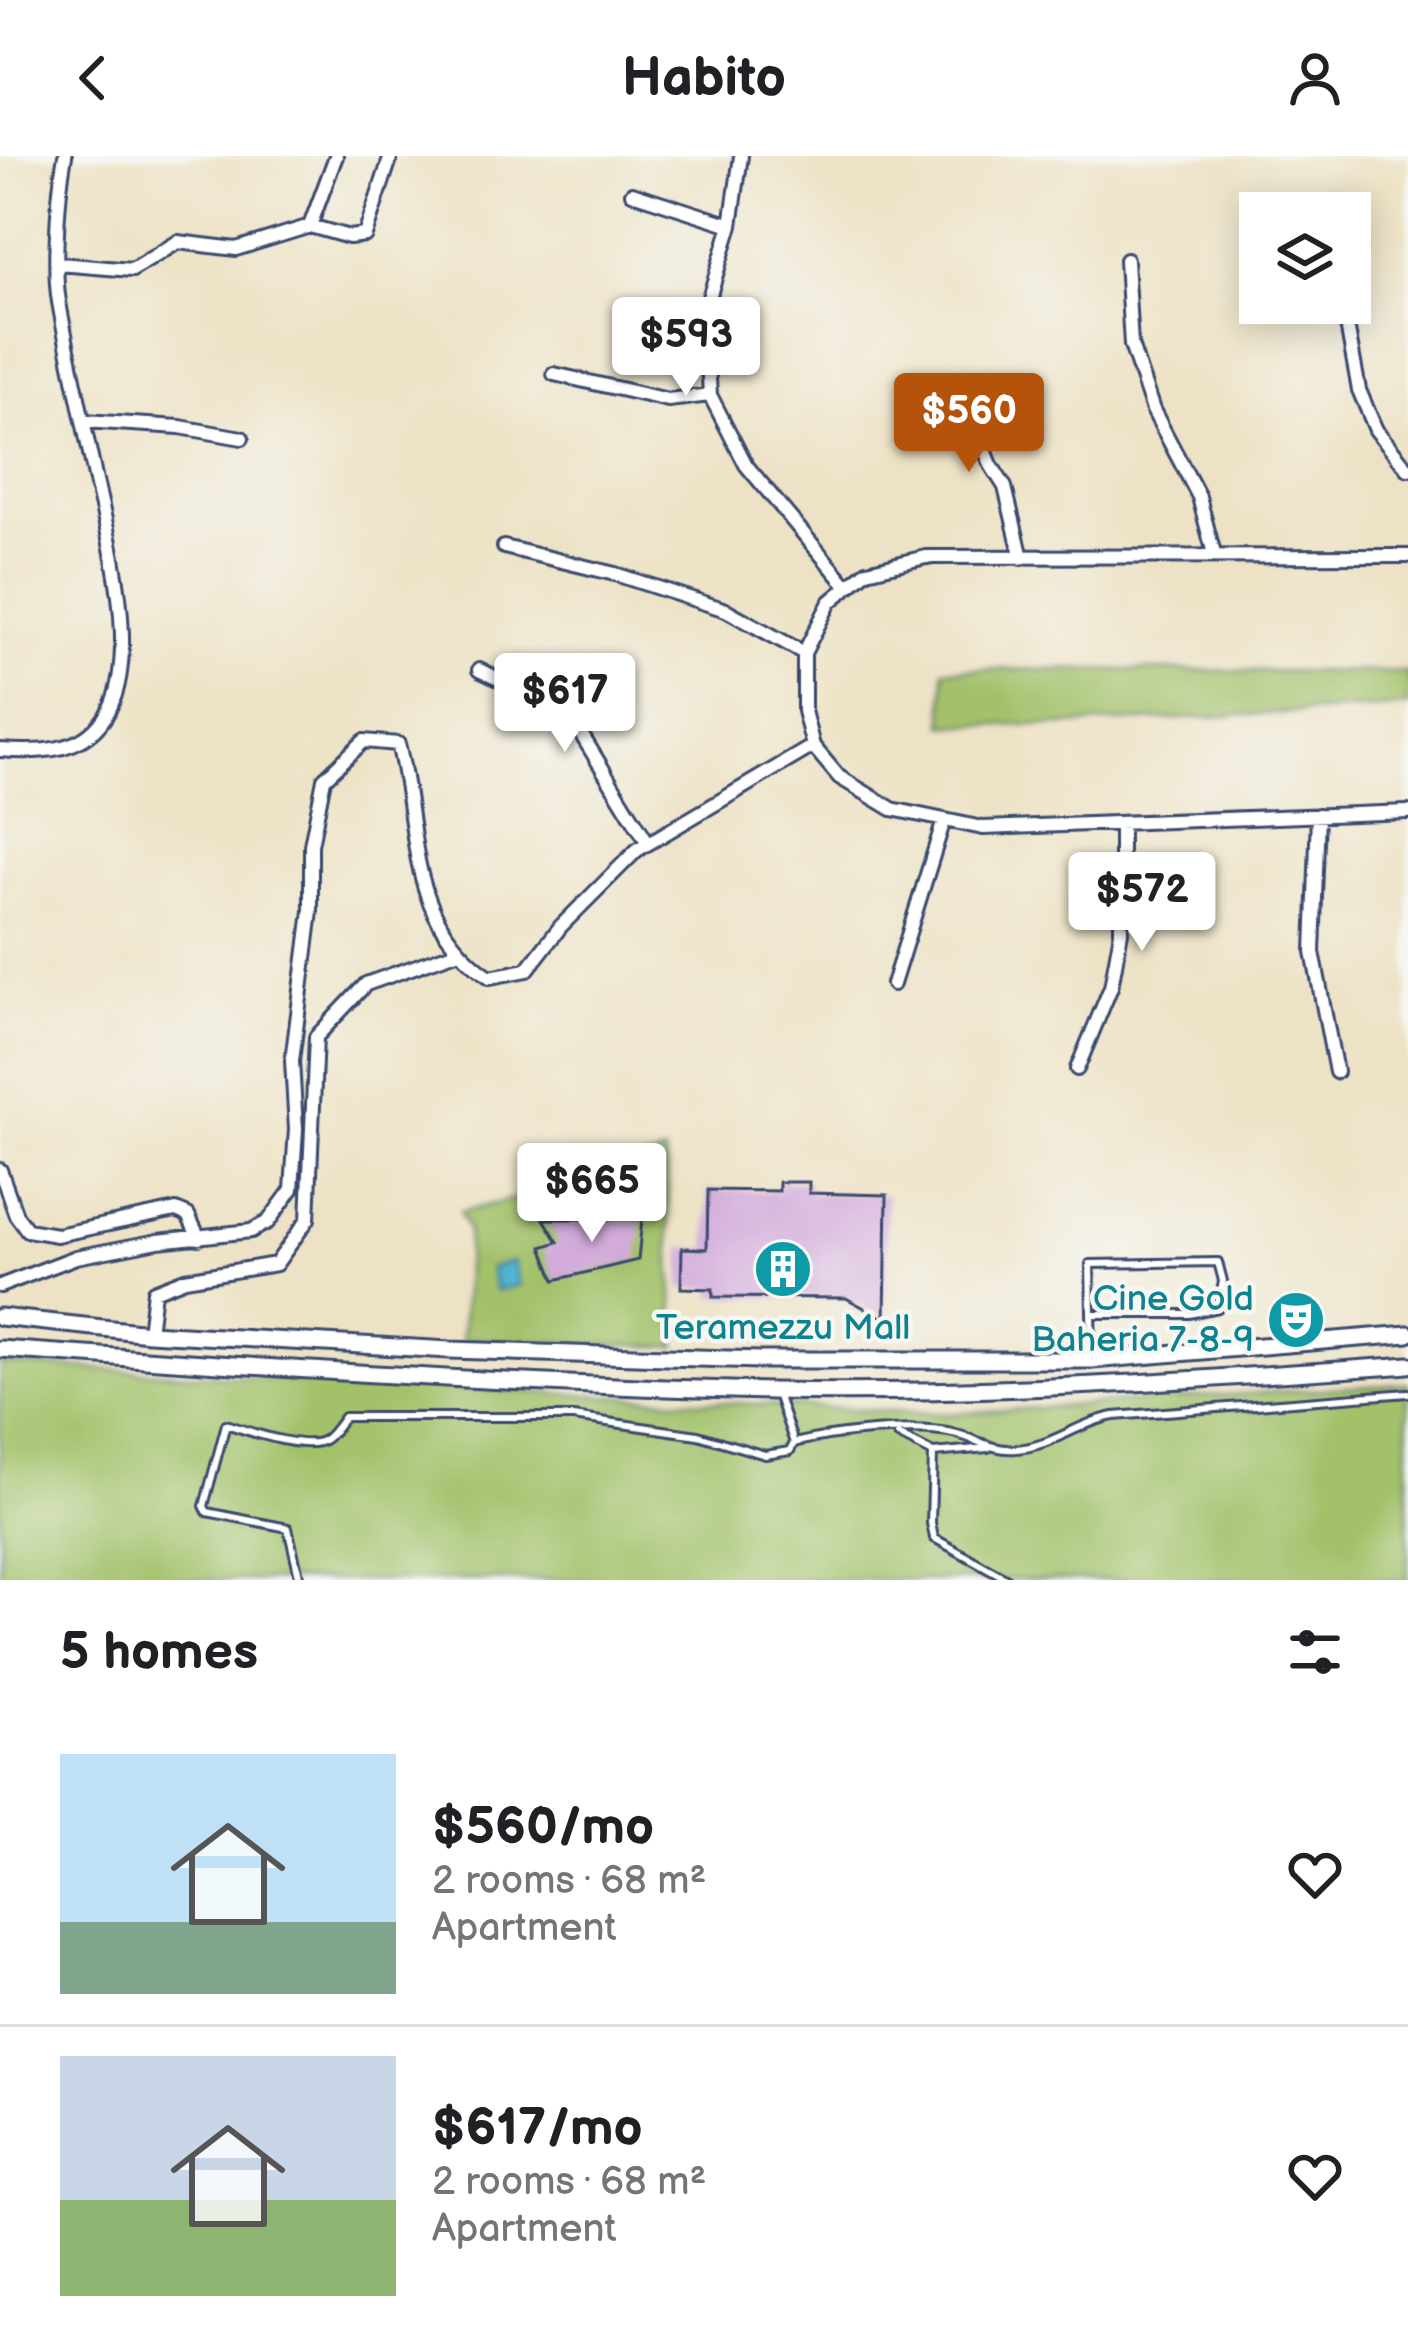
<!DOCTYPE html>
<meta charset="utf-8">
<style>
:root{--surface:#fff;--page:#f6f6f6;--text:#202124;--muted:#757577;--line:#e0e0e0;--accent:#b45309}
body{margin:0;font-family:"Balsamiq Sans",sans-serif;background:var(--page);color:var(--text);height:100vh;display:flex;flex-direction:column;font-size:45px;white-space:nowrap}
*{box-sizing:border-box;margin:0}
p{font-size:39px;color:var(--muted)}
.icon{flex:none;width:66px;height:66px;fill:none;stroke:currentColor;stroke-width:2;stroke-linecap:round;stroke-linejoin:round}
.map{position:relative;height:1424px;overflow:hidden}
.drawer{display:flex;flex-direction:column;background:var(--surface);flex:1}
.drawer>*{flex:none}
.fabs{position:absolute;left:1239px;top:36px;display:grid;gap:24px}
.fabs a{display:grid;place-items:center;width:132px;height:132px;border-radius:0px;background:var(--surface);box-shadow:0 6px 30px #0003;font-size:60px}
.price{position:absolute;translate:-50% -102px;padding:0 27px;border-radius:12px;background:#fff;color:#222;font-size:39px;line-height:78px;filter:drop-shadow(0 3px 6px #0008)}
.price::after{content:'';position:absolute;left:50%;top:72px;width:36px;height:27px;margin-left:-18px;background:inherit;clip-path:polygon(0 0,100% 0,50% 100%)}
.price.selected{background:var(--accent);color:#fff}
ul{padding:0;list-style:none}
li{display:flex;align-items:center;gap:36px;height:300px;padding:0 60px}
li+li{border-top:3px solid var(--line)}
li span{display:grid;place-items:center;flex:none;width:336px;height:240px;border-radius:0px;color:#555}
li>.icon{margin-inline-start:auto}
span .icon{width:144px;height:144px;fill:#fffc;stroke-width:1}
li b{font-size:51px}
h2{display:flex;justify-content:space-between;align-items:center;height:144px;padding:0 60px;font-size:51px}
header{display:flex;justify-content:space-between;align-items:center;height:156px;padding:0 60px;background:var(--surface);font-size:54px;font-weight:700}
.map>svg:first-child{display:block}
.green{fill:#a2c169;stroke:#5e7864;stroke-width:3}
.water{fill:#51b4cf;stroke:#367296;stroke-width:3}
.building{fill:#d2aada}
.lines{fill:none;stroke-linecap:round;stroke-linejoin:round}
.service-casing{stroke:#3a4a6d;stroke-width:12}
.minor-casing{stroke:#3a4a6d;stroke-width:18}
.tertiary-casing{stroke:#3a4a6d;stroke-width:21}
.service{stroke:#fff;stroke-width:6}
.minor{stroke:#fff;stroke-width:12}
.tertiary{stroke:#fff;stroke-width:15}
.labels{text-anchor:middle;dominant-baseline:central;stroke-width:9;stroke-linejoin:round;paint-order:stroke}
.culture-label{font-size:36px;fill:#0d838f;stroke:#f6f6f2;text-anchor:end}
</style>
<header><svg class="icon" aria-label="back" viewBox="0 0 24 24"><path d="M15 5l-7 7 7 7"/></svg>Habito<svg class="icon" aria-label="person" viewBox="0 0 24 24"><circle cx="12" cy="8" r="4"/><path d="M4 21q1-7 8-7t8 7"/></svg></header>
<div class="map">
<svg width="1408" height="1424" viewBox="0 0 1408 1424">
<rect width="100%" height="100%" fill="#f6f6f2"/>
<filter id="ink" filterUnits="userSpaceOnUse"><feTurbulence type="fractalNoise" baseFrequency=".00833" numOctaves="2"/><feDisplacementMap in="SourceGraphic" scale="24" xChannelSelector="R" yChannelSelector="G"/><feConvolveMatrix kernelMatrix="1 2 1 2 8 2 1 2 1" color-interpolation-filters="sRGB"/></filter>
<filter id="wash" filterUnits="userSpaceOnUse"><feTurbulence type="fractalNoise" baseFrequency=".004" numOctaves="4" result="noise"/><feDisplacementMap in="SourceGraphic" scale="48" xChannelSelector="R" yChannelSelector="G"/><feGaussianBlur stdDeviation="2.7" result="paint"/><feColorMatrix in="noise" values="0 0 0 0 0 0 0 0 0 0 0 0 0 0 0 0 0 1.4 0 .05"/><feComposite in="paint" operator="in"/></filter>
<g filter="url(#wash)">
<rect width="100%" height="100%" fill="#ede2c5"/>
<!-- green -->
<path class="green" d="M944,513L1408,516V550L1067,569H944Z
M665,997L676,1191L462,1183L468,1075L460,1056L539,1037Z
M0,1208L946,1258L1408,1227V1424H0Z"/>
<!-- water -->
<path class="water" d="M513,1105L519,1129L496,1135L490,1112Z"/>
<g id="blocks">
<!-- building -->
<path class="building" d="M779,1026H809V1037L887,1039L885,1163L846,1142L713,1141V1133L681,1132L682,1092L707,1093L708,1034L779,1035Z
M544,1063H642L638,1104L555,1124L542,1091L558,1086Z"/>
</g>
</g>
<g filter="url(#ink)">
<use href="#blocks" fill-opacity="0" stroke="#3a4a6d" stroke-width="3"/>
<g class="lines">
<!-- service casing -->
<g class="service-casing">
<path id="service" d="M1092,1158H1189L1218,1152L1223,1125L1218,1106L1090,1108L1092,1201
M777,1238L794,1287C833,1277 914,1268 953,1277C975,1282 992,1295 1016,1293C1051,1291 1079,1266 1114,1260L1408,1237
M898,1279L933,1297L931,1367L934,1382L1009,1424
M933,1297L988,1292
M300,1424L288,1372L207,1356L204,1350L226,1268C248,1275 305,1295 324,1284C332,1279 339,1268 344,1261H573L698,1279L765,1299L790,1295L794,1287"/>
</g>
<!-- minor casing -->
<g class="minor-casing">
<path id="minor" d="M741,0L731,69L705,155L710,239L746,309L848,431
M632,37L731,69
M310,70L336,0
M1126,104L1131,189L1153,254L1199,341L1214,398
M59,108L132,114L178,86L236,93L310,70L349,81L365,79L391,0
M1343,147L1359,234L1376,274L1408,313
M554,218L668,244L710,239
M957,223L991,309L1005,331L1022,402
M84,265L180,271L242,282
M504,391L615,418L726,454L804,497
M479,514L567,555L648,687
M813,590L804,555V497L830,446L867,415L926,401L1408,400
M0,594C25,596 58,597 81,584C156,542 108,381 94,316C82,260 69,203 59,146C53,111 58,35 65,0
M1318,659L1313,796L1336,916
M893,828L944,664
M1077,913L1111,831L1121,776V667
M0,1014L16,1059L27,1074L57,1079L176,1054L188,1059L199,1082
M0,1130L76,1101L158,1085L251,1075L268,1066L292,1033L296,973L292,905L311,755V689L324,623L364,585L398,588C421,676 404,762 490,821L527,814L561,770L637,694L813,590L839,621L892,653L983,672L1408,656
M149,1177L154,1135L185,1123L276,1108L308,1063L316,881L366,828L459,795"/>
</g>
<!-- tertiary casing -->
<g class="tertiary-casing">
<path id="tertiary" d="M0,1161L149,1177L450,1194L760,1204H1092L1408,1178
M0,1193C257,1211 514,1229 772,1235C985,1239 1196,1224 1408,1209"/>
</g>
<!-- service -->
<use href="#service" class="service"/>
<!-- minor -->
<use href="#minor" class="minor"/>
<!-- tertiary -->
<use href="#tertiary" class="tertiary"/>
</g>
</g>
<!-- icons -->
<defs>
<g id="building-disc" transform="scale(3)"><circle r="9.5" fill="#0f9aa8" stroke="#f6f6f2"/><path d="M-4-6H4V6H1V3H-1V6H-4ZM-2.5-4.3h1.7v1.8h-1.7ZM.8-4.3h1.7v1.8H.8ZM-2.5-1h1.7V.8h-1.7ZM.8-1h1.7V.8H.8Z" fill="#fff"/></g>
<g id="theatre-disc" transform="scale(3)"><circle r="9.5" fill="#0f9aa8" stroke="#f6f6f2"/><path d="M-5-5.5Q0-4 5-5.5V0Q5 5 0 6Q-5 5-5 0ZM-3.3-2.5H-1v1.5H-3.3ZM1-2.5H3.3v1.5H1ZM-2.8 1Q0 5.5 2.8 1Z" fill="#fff"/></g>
</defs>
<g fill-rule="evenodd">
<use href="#building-disc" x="783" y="1113"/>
<use href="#theatre-disc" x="1296" y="1164"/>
</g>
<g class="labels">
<!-- culture labels -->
<g class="culture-label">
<text x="1254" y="1143">Cine Gold<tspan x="1254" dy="41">Baheria 7-8-9</tspan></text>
<text x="783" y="1172" text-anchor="middle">Teramezzu Mall</text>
</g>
</g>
</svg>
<div class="fabs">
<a><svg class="icon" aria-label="layers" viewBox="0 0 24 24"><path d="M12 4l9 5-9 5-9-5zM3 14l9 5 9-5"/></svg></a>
</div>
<b class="price" style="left:686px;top:243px">$593</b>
<b class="price selected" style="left:969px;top:319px">$560</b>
<b class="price" style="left:565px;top:599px">$617</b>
<b class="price" style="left:1142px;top:798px">$572</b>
<b class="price" style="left:592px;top:1089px">$665</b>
</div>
<section class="drawer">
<h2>5 homes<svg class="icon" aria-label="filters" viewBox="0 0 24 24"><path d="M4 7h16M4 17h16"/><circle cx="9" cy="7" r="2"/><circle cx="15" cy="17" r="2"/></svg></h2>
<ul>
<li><span style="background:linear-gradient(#bfe0f5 70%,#7fa58c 0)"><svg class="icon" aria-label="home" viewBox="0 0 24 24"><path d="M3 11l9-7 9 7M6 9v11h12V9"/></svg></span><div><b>$560/mo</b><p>2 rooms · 68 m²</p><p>Apartment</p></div><svg class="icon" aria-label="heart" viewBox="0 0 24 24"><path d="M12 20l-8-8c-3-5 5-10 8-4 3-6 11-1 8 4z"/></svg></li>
<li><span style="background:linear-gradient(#c9d6e8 60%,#8fb573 0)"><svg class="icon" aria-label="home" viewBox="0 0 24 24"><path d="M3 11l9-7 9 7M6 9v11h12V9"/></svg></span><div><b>$617/mo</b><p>2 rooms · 68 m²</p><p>Apartment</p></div><svg class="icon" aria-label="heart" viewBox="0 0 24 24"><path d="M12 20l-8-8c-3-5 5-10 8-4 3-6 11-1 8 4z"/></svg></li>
</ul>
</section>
